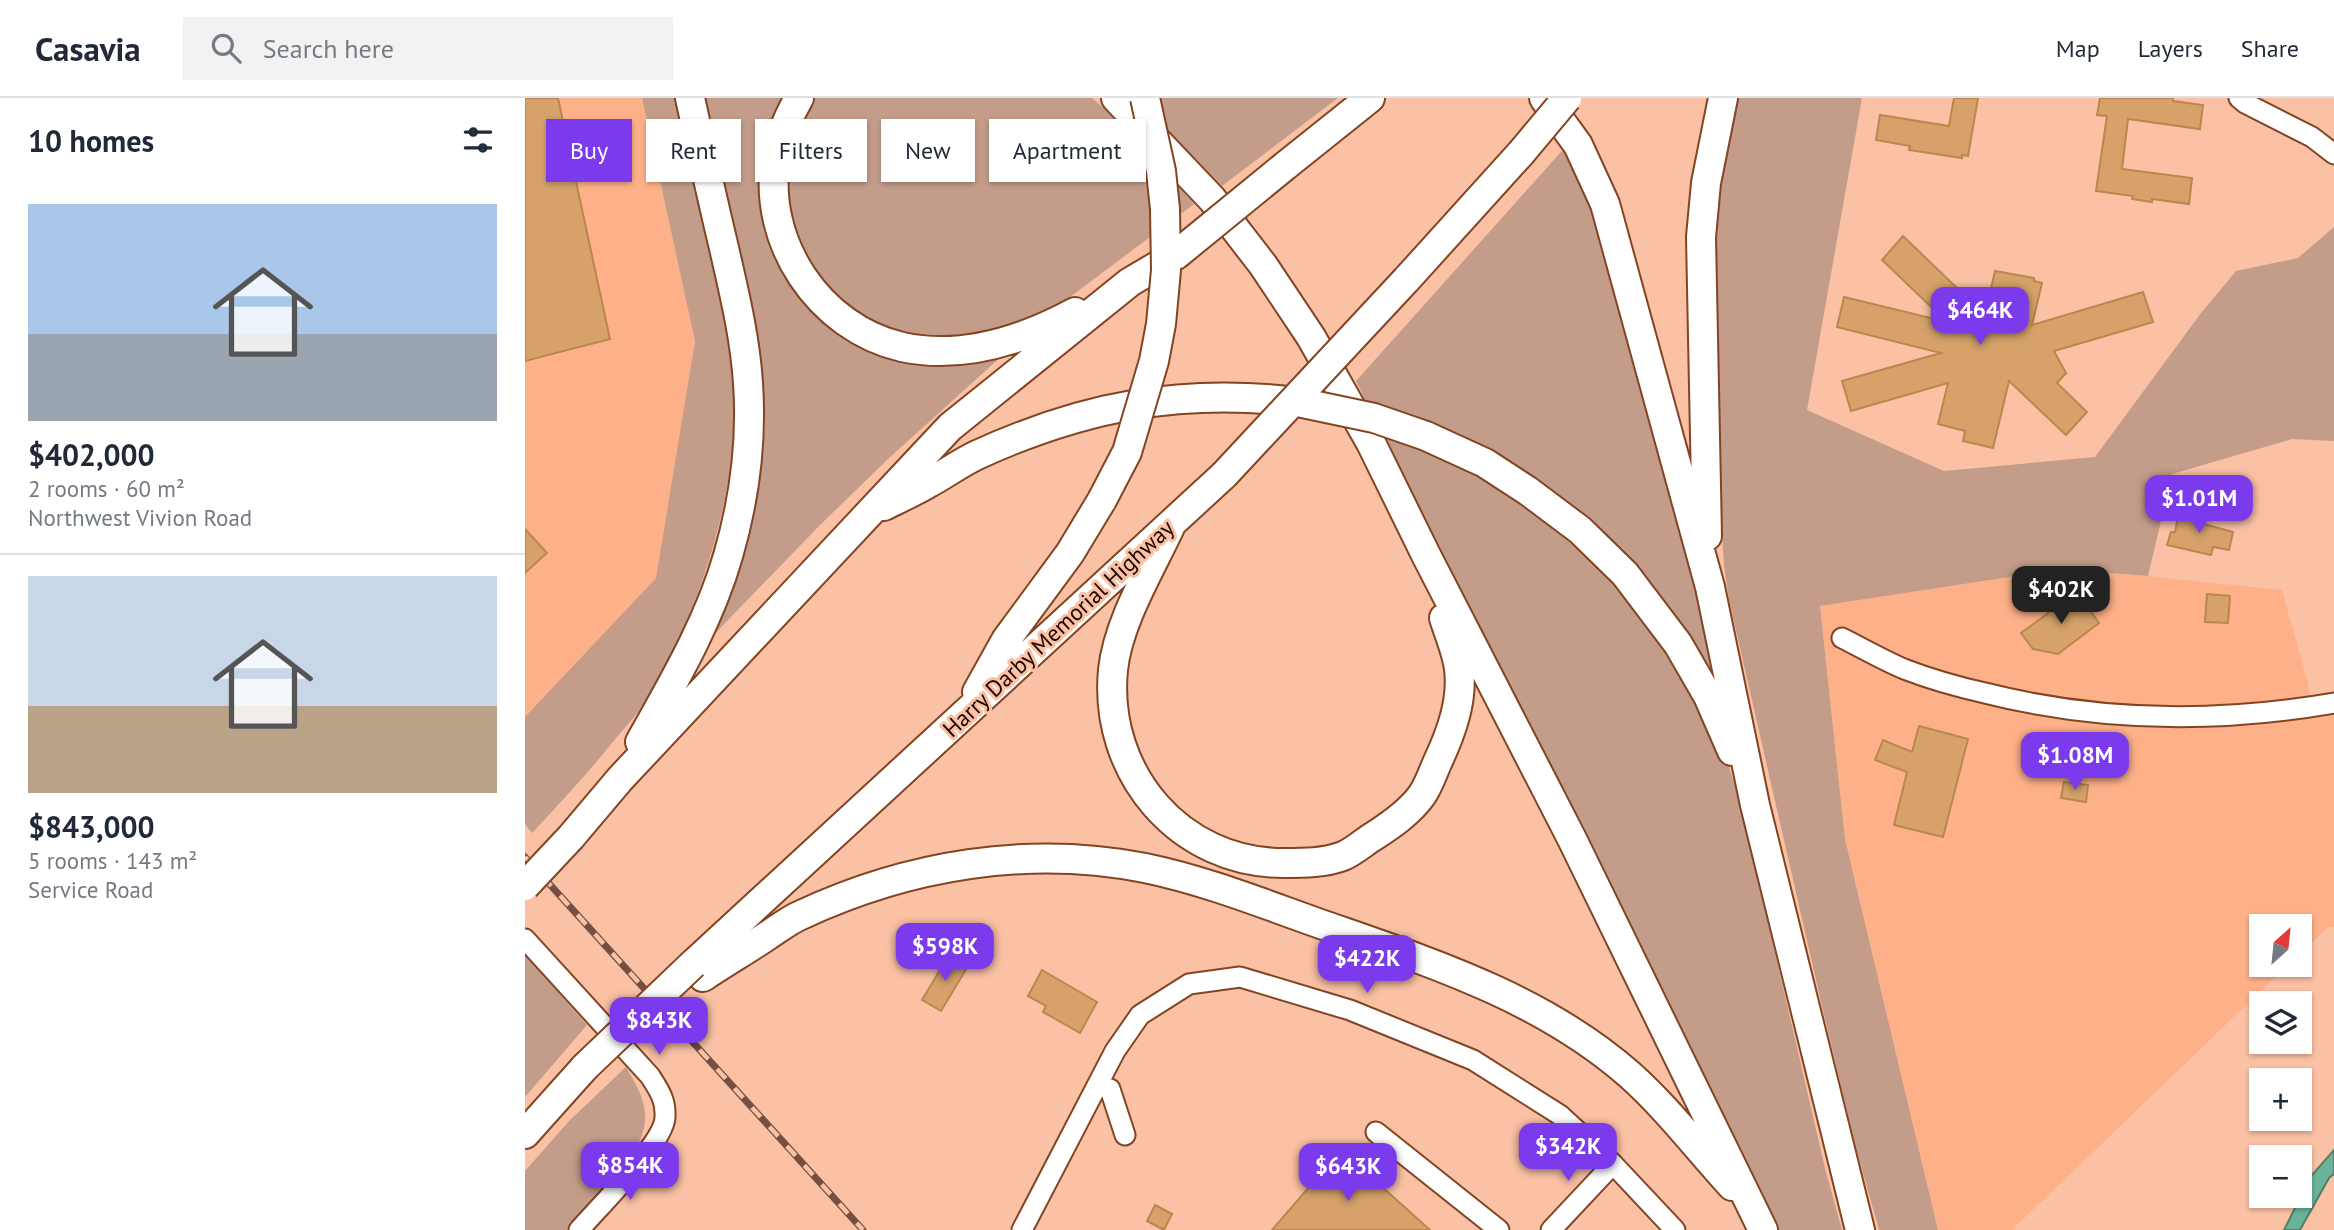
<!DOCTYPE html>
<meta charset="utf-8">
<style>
:root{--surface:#fff;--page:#f2f2f3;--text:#1f2937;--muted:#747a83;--line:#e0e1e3;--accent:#7c3aed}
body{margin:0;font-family:"PT Sans",sans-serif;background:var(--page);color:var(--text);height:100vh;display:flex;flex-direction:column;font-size:26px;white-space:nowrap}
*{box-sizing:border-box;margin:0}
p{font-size:23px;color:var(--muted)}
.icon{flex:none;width:38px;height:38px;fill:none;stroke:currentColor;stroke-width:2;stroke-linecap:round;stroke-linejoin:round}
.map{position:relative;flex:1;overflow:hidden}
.sheet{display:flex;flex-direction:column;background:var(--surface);width:525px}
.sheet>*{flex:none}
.top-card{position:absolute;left:21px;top:21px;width:665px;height:63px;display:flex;gap:14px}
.needle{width:46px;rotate:27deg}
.fabs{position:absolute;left:1724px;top:816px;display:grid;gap:14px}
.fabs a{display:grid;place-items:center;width:63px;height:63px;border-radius:0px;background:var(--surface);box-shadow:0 2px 5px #0004;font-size:35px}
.price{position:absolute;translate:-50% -60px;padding:0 16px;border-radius:14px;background:var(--accent);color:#fff;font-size:23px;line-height:46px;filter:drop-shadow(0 2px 4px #0008)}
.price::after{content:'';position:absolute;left:50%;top:42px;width:21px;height:16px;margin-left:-10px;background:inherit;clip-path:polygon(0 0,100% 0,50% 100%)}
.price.current{background:#222;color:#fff}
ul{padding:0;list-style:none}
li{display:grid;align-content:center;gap:14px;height:371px;padding:0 28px}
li+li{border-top:2px solid var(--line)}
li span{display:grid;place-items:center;height:217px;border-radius:0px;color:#555}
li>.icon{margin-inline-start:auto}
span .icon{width:126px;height:126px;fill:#fffc;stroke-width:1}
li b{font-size:30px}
h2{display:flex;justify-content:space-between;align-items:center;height:84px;padding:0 28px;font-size:30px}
.chip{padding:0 24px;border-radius:0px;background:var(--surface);box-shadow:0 2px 5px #0004;font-size:24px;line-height:63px}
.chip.current{background:var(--accent);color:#fff}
header{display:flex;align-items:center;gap:42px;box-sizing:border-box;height:98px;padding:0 35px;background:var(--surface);border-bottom:2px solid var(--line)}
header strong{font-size:33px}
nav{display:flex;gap:38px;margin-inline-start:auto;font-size:24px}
.search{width:490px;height:63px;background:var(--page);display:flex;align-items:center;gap:18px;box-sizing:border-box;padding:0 24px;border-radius:0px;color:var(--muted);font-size:26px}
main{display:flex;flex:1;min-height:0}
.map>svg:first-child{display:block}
.built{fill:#feb189}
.green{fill:#c39d8a}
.water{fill:#6ab398;stroke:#537f6a;stroke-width:2}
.building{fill:#d6a26a;stroke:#b9874f;stroke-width:2}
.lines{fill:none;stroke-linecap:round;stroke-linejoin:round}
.minor-casing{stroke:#824523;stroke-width:23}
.highway-casing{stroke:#824523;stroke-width:32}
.minor{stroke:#fff;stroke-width:19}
.highway{stroke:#fff;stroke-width:28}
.rail-casing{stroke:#755041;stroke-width:7}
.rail{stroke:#fac1a4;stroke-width:4.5;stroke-dasharray:13;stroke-linecap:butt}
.highway-bridge-casing{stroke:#824523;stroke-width:32;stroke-linecap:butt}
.highway-bridge{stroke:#fff;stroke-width:28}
.labels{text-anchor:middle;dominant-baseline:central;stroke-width:6;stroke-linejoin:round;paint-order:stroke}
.street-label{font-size:23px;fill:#1e0600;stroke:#fac1a4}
</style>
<header>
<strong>Casavia</strong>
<div class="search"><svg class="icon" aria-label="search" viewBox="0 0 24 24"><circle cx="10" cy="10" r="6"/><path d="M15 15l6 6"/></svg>Search here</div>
<nav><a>Map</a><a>Layers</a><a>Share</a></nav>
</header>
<main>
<section class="sheet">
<h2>10 homes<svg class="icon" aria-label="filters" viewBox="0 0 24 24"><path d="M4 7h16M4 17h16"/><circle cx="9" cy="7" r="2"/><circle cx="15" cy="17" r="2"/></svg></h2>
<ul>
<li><span style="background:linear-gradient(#a9c7e8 60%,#9aa5b1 0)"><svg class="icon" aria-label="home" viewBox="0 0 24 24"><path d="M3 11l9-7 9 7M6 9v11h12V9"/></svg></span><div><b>$402,000</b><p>2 rooms · 60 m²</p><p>Northwest Vivion Road</p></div></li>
<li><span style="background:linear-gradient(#c9d6e8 60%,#b9a48a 0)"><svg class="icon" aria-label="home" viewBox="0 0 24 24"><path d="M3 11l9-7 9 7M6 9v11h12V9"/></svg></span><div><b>$843,000</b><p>5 rooms · 143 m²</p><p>Service Road</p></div></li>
</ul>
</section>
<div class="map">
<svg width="1809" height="1132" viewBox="0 0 1809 1132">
<rect width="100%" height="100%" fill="#fac1a4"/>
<!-- built -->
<path class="built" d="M0,0H117L170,243L131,480L0,619Z
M1541,470L1757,492L1782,582L1790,620L1809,616V829H1803L1775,856L1774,828H1736V866H1764L1487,1132H1413L1320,740L1295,508Z"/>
<!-- green -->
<path class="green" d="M117,0H153C174,91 200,182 209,275C218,382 175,518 118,607C110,619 100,629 91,640C65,673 36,704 7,735L0,726V619L131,480L170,243Z
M173,0H261L238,76L300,224L479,256L363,361L293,429L175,551L229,357Z
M286,0H567L589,19L669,106L533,208L472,237L388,242L313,208L269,141L259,71L276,15Z
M612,0H813L697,88Z
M1204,0H1337L1282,312L1419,373L1570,359L1676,215L1711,173L1773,160L1809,129V343L1767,341L1647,376L1623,478L1537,471L1295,508L1320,741L1413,1132H1354L1331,1050L1297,908L1204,502L1199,467L1186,260L1192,51Z
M1044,45L1076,114L1190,564L1185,569L1146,512L1117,478L943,366L1045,436L1121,513L1201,660L1214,700L1300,1070L1317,1132H1252L831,283Z
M0,857L62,927L0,999Z
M101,969C121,1002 129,1022 107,1057L43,1132H0V1073L44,1023Z"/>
<!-- water -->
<path class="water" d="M1809,1052V1076L1804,1080L1775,1132H1759L1786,1078Z"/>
<!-- building -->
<path class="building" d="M0,0H33L85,241L0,263Z
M1429,0H1453L1443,58L1437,57V60L1384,52L1385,48L1351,42L1355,17L1424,28Z
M1575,0H1648V3L1678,7L1675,31L1603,21L1597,71L1667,80L1664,106L1627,101V104L1607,101L1608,98L1571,93L1582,18L1572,17Z
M1378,138L1460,217L1470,173L1509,180V183L1517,185L1507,227L1618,194L1628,224L1529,253L1541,275L1532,285L1562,314L1541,337L1484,283L1468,350L1438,343L1440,333L1413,326L1423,285L1326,313L1317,283L1416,255L1312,229L1319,199L1422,224L1357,162Z
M1654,414L1681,420L1679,426L1708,434L1704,452L1688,449L1686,457L1642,447L1646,434H1650Z
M0,431L22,455L0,475Z
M1552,494L1574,525L1533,556L1508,551L1496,535Z
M1682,496L1705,498L1703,525L1680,524Z
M1394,628L1443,641L1418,739L1369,727L1382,674L1350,662L1358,642L1387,654Z
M1539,684L1563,687L1561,704L1536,700Z
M424,857L443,868L416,913L397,902Z
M517,872L572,904L555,935L518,914L521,908L503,898Z
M816,1052L905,1132H747Z
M630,1107L647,1116L639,1132L622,1123Z"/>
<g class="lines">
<!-- minor casing -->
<g class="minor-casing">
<path id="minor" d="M1714,0L1720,5L1787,39L1809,56
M1317,540C1337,550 1358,562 1379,571C1405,581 1433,589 1460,595C1575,624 1693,625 1809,605
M0,841L125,978C134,992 141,1002 140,1019C140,1044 73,1110 54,1132
M573,987L585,991L600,1037
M851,1034L974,1132
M497,1132L590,953L615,917L664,886L715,879L825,912L948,962L1035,1017L1088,1066L1150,1132
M1026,1132L1088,1066"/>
</g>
<!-- highway casing -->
<g class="highway-casing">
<path id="highway" d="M274,0C263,19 255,38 251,59C236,143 294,230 377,249C437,262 498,242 550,214
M591,0L687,101L738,167L786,239L846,345L901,457L1047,741L1238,1132
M1019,0L1053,47L1080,106L1185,489L1230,707L1335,1132
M760,68L845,0
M881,182L996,55
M901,338L960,365L1003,393L1055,432L1100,476L1153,546L1183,598L1207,653
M359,408C373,401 388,394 402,386C419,377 435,365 452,357C559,308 656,290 773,304
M647,425C627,469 593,523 588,572C578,675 655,766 760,765C778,765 800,765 818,758C828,754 839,744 849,738C866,727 885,714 897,697C904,687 908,674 913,663C926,635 938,603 934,571C932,554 924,536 919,520
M1182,438L1176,139L1181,85L1198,0
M452,594L481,542L545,455L577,402
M115,644C148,585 184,524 203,458C219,403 227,343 223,285C220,239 209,194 199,150C187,100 176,50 165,0
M46,739L95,681L425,329L605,184L651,157
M168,866L699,377
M178,879C199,865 221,852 242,838C253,831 264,822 276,817C383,767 503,747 620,770C678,782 734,804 790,824C901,863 1015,898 1105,977C1143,1011 1173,1051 1207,1088
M0,1036L60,969"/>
</g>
<!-- minor -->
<use href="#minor" class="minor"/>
<!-- highway -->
<use href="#highway" class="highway"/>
<!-- rail casing -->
<g class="rail-casing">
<path id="rail" d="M0,759L338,1132"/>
</g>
<!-- rail -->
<use href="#rail" class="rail"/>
<!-- highway-bridge casing -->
<g class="highway-bridge-casing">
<path id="highway-bridge" d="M996,55L1042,0
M651,157L760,68
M773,304L849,320L901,338
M699,377L881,182
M577,402L602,354L629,263L636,226L641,172L640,111L636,73L620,0
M0,788L46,739
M60,969L168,866"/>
</g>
<!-- highway-bridge -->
<use href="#highway-bridge" class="highway-bridge"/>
</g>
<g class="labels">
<!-- street labels -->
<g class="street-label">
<text transform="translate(533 530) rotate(-43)">Harry Darby Memorial Highway</text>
</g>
</g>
</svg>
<div class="fabs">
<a><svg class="needle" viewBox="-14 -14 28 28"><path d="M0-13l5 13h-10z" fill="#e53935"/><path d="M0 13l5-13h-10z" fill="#747a83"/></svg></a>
<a><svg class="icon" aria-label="layers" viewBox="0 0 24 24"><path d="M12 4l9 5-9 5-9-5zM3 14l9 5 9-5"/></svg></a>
<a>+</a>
<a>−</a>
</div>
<b class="price" style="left:1455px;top:249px">$464K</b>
<b class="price" style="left:1674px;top:437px">$1.01M</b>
<b class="price current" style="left:1536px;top:528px">$402K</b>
<b class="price" style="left:1550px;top:694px">$1.08M</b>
<b class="price" style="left:420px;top:885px">$598K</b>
<b class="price" style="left:842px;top:897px">$422K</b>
<b class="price" style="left:134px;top:959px">$843K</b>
<b class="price" style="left:1043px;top:1085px">$342K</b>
<b class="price" style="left:105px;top:1104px">$854K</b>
<b class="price" style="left:823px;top:1105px">$643K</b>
<div class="top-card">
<a class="chip current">Buy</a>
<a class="chip">Rent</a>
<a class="chip">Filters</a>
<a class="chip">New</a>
<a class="chip">Apartment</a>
</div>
</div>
</main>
